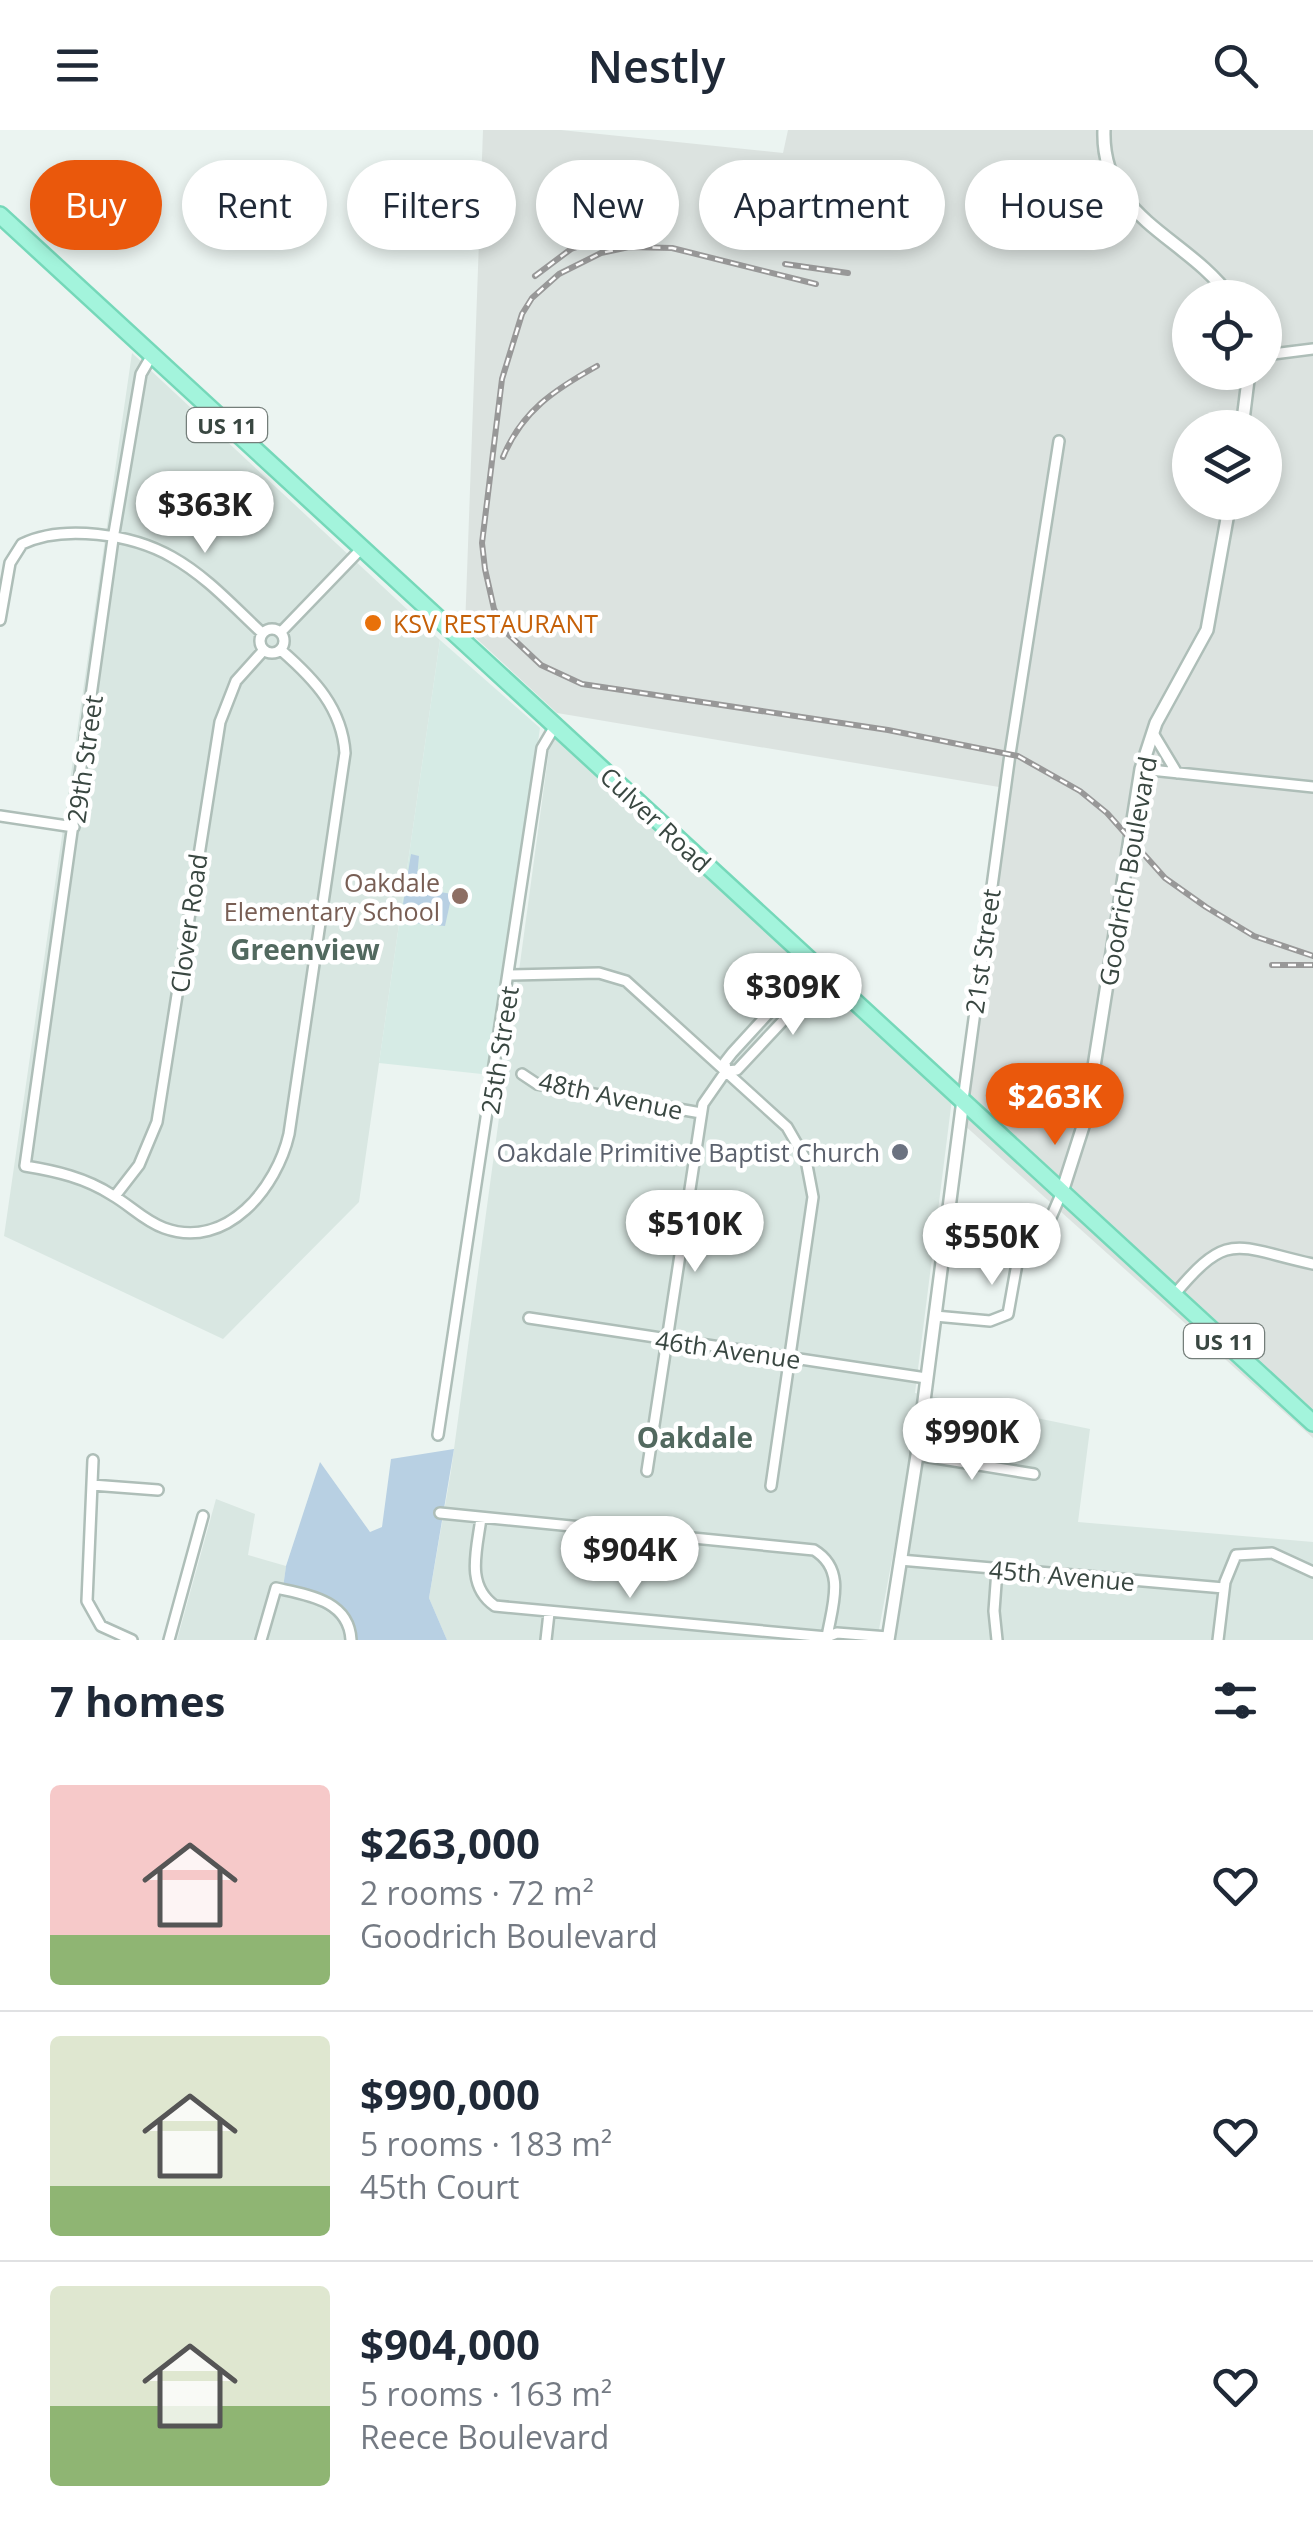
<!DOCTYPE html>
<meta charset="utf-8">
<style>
:root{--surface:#fff;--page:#f6f6f7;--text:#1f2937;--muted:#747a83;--line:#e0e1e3;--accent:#ea580c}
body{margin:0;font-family:"Open Sans",sans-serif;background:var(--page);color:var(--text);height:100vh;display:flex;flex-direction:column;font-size:38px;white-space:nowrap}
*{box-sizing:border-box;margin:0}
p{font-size:32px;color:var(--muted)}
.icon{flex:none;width:55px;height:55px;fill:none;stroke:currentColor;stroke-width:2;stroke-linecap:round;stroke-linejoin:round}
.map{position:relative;height:1510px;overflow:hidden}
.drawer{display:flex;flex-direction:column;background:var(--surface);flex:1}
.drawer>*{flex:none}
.top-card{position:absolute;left:30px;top:30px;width:1255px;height:90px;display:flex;gap:20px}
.controls{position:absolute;left:1172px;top:150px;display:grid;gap:20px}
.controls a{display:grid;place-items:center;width:110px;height:110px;border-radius:50%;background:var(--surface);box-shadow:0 5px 15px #0003;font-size:50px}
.price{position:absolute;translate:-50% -85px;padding:0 22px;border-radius:35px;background:#fff;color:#222;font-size:32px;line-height:65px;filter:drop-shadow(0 2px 5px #0008)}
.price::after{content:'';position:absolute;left:50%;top:60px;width:30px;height:22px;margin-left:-15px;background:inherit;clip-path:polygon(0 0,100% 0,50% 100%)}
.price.selected{background:var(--accent);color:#fff}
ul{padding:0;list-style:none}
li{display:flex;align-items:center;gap:30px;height:250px;padding:0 50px}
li+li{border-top:2px solid var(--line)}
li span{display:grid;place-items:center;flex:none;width:280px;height:200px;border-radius:10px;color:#555}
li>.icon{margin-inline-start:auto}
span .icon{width:120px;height:120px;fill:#fffc;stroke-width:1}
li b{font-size:42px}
h2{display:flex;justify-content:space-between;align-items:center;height:120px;padding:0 50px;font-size:42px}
.pill{padding:0 35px;border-radius:45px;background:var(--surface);box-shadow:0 5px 15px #0003;font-size:35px;line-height:90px}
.pill.selected{background:var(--accent);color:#fff}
header{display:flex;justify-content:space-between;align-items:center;height:130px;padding:0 50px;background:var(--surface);font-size:45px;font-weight:600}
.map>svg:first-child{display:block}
.residential{fill:#d9e7e2}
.industrial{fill:#dce3e0;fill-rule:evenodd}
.education{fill:#d6ebe5}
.green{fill:#b8d0e3}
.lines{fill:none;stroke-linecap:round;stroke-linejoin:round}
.minor-casing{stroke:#aebeb8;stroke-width:14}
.tertiary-casing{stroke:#aebeb8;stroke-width:16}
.primary-casing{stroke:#75d8b9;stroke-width:20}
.minor{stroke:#fff;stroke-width:9}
.tertiary{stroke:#fff;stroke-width:11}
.primary{stroke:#a3f4dc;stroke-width:15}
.rail-casing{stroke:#989898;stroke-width:6}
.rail{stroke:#fff;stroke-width:2.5;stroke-dasharray:8;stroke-linecap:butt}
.food-dot{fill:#e8710a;stroke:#fff;stroke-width:4}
.education-dot{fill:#8d6e63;stroke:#fff;stroke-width:4}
.worship-dot{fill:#6b7280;stroke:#fff;stroke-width:4}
.labels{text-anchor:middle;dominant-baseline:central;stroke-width:9;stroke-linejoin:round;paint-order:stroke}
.shield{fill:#fff;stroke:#747e7a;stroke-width:2.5}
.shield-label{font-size:22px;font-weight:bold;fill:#394741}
.food-label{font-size:25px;fill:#c56008;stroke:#fff;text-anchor:start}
.street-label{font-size:25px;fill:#394741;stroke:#fff}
.education-label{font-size:25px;fill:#785e54;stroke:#fff;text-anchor:end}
.worship-label{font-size:25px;fill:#5b616d;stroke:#fff;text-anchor:end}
.neighbourhood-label{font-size:28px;font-weight:bold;fill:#52695f;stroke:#fff}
</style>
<header><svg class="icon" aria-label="menu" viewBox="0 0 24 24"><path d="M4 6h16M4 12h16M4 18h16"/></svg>Nestly<svg class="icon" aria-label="search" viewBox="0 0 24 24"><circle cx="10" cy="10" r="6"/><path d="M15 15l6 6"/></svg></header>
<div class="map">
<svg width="1313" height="1510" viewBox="0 0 1313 1510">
<rect width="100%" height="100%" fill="#ebf4f1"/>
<!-- residential -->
<path class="residential" d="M132,223L440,510L359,1072L223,1209L4,1106Z
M557,606L952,969L915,1263L1090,1299L1078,1392L1313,1412V1510H896L912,1394L899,1392L877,1510H447L429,1468L451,1341L549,620Z
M216,1369L255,1384L248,1425L286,1436L282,1465L328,1479L339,1488L346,1510H177Z"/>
<!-- industrial -->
<path class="industrial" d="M483,0H561L783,23L788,0H1313V1308L953,985L1005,658L557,583L465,498ZM1190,168H1265V242H1190ZM1190,298H1265V372H1190Z"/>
<!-- education -->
<path class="education" d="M440,510L540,598L491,945L379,933Z"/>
<!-- green -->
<path class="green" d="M411,724L419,726L416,758L452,764L445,796L414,793L416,776L403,774Z
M454,1319L429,1468L447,1510H346C339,1476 312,1474 282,1465L286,1436L320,1332L370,1402L382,1397L391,1329Z"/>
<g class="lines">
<!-- minor casing -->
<g class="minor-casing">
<path id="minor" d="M152,225L141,244L113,409L25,1036C56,1041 86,1048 112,1065C130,1075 144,1091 164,1098C227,1121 277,1057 289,1004L345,623C342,578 314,549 282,521
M1265,225L1313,219
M0,490L10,433L22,414C63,394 132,404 172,427C206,446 233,476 261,502
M260 511a12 12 0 1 1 24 0a12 12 0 1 1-24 0Z
M281,502L361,419
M1153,603L1177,643
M1141,639L1313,657
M0,686L74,697
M511,845L599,843L626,851L787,997L806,1030L813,1067L771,1356
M522,944L537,954L701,983
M963,970L1010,624L1059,311
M115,1066L139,1035L157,992L220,592L236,551L263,521
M1174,1165C1229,1099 1235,1117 1313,1134
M935,1186L990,1191L1008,1184L1018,1128L1049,1092L1062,1062
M529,1188L926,1248
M438,1305L542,618L555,596
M917,1325L1034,1344
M93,1330L87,1471L101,1496L132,1510
M647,1341L703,974L726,941L737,940L821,850L820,840H808L732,923L725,932L726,941
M92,1355L158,1360
M440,1383L814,1420C847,1440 832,1476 827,1507
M481,1388C477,1420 465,1455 495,1476L827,1507L837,1503L888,1507
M900,1430L1224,1458
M169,1510L203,1386
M261,1510L276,1458C307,1465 349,1470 351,1510
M546,1510L549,1483
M997,1510L994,1481L997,1440
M1218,1510L1225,1452L1236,1425L1272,1423L1313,1442"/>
</g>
<!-- tertiary casing -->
<g class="tertiary-casing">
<path id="tertiary" d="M1104,0C1101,89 1187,106 1231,168
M1242,298L1249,242
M1062,1062L1086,987L1141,639L1156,593L1207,500L1230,372
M888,1510L917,1325L963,970"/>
</g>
<!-- primary casing -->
<g class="primary-casing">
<path id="primary" d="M0,85L1313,1293"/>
</g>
<!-- minor -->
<use href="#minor" class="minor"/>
<!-- tertiary -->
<use href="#tertiary" class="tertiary"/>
<!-- primary -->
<use href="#primary" class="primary"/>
<!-- rail casing -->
<g class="rail-casing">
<path id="rail" d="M785,134L848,143
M535,146L571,119L609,107
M816,154L672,118L629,117L601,123L559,144L532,168L522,184L502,249L482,413L485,439L494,479L506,502L541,535L582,554L888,600L1018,626L1080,661L1107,683L1165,748L1206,777L1254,806L1313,826
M503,327C522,281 554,260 597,236
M1272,835H1313"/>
</g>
<!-- rail -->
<use href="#rail" class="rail"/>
</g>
<!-- markers -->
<circle class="food-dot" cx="373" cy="493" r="10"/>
<circle class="education-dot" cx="460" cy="766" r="10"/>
<circle class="worship-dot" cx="900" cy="1022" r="10"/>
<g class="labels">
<!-- shield labels -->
<g class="shield">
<rect x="187" y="278" width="80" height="34" rx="8"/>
<rect x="1184" y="1194" width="80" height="34" rx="8"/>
</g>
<g class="shield-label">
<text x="227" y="295">US 11</text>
<text x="1224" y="1211">US 11</text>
</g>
<!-- food labels -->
<g class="food-label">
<text x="393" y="493">KSV RESTAURANT</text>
</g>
<!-- street labels -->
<g class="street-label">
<text transform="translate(84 629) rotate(-82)">29th Street</text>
<text transform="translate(656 689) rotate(43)">Culver Road</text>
<text transform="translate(1127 741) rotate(-80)">Goodrich Boulevard</text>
<text transform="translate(188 793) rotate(-82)">Clover Road</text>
<text transform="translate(982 821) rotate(-82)">21st Street</text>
<text transform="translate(499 920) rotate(-81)">25th Street</text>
<text transform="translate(611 965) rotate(12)">48th Avenue</text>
<text transform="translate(728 1219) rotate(8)">46th Avenue</text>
<text transform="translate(1062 1445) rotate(5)">45th Avenue</text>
</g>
<!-- education labels -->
<g class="education-label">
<text x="440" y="752">Oakdale<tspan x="440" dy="29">Elementary School</tspan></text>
</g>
<!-- worship labels -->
<g class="worship-label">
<text x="880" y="1022">Oakdale Primitive Baptist Church</text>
</g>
<!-- neighbourhood labels -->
<g class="neighbourhood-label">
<text x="305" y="819">Greenview</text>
<text x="695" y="1307">Oakdale</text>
</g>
</g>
</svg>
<div class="controls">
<a><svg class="icon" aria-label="locate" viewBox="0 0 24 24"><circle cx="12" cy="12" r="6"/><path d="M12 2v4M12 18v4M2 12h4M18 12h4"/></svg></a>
<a><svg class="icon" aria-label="layers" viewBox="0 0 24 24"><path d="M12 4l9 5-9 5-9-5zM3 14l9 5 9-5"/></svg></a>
</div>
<b class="price" style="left:205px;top:426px">$363K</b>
<b class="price" style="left:793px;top:908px">$309K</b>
<b class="price selected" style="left:1055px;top:1018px">$263K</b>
<b class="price" style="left:695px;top:1145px">$510K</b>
<b class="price" style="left:992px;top:1158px">$550K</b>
<b class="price" style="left:972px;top:1353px">$990K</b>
<b class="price" style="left:630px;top:1471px">$904K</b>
<div class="top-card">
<a class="pill selected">Buy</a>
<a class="pill">Rent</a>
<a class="pill">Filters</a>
<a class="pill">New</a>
<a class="pill">Apartment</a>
<a class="pill">House</a>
</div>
</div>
<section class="drawer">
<h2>7 homes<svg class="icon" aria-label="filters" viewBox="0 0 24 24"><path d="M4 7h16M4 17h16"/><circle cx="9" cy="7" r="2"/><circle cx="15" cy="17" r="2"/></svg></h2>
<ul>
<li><span style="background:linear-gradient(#f6c9c9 75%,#8fb573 0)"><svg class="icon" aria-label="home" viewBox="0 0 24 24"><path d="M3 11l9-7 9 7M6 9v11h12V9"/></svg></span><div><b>$263,000</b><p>2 rooms · 72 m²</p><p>Goodrich Boulevard</p></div><svg class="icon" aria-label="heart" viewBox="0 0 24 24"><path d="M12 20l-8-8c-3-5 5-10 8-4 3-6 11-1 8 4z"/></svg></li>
<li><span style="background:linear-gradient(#dfe7d0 75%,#8fb573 0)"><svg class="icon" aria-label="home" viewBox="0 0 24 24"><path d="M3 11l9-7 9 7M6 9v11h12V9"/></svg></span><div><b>$990,000</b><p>5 rooms · 183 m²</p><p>45th Court</p></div><svg class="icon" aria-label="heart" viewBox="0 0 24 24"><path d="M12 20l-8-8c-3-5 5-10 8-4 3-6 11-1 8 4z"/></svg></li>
<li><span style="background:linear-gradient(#dfe7d0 60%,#8fb573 0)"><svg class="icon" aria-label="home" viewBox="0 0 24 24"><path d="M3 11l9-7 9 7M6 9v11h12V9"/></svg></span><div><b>$904,000</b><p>5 rooms · 163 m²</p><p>Reece Boulevard</p></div><svg class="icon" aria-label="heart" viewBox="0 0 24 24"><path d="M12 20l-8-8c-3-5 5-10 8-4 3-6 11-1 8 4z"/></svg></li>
</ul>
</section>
